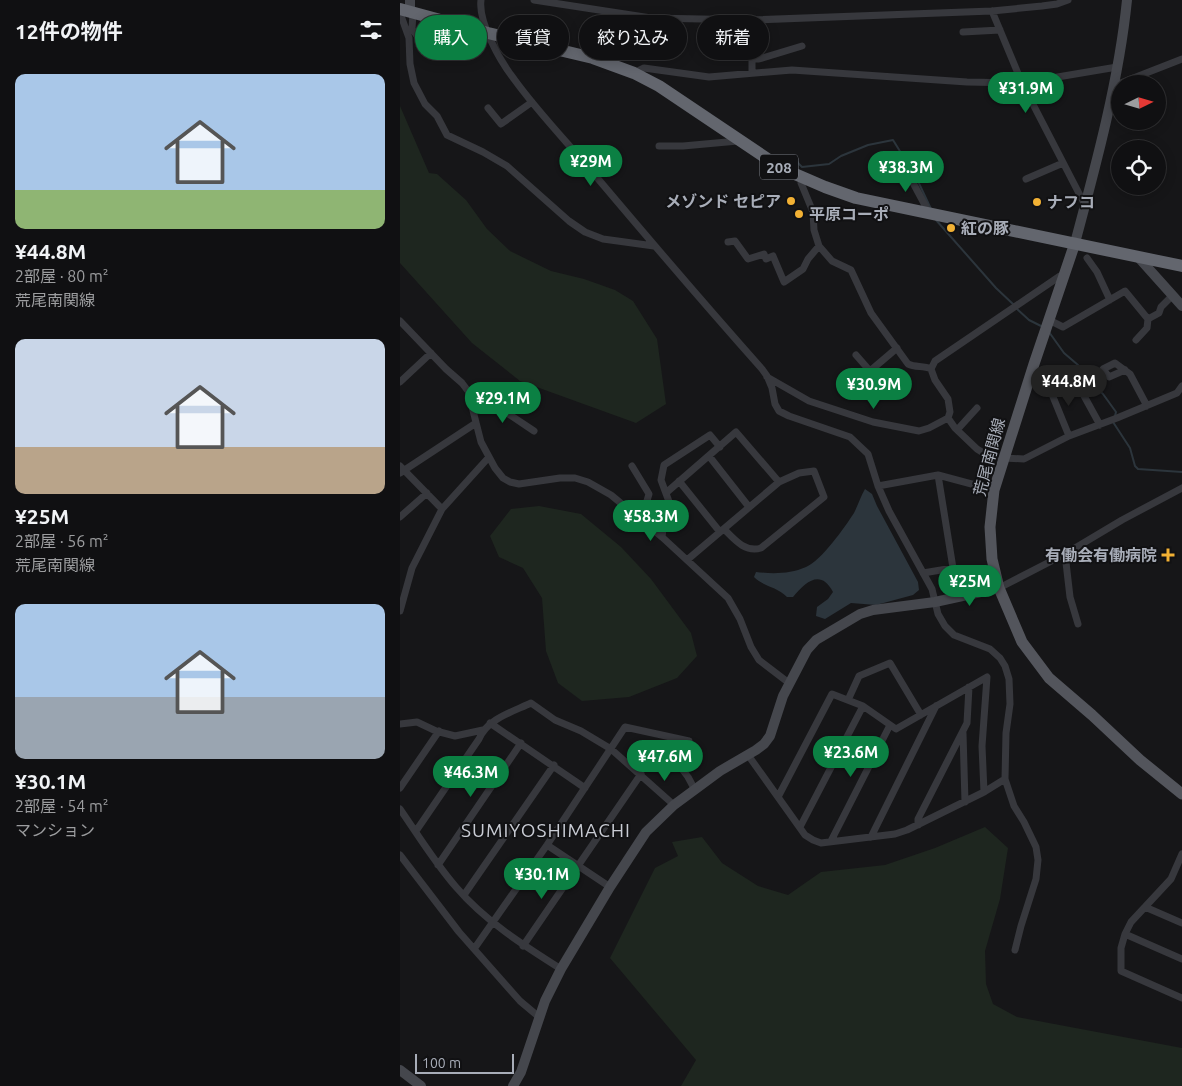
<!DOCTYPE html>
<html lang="ja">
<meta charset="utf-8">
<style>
:root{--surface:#101012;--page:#19191b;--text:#f1f3f6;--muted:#9c9d9f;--line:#303032;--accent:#0b8043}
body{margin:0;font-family:Ubuntu,"Noto Sans JP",sans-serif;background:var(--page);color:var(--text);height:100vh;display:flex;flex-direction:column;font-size:19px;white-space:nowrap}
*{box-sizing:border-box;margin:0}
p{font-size:16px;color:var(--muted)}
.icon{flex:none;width:28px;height:28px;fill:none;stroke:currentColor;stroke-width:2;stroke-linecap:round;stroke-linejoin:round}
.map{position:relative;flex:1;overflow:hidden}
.drawer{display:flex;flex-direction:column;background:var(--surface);width:400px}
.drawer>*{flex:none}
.top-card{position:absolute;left:15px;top:15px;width:475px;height:45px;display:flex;gap:10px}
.needle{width:32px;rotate:85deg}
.tools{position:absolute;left:711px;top:75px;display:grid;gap:10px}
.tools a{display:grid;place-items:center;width:55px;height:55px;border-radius:50%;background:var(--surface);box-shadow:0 2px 12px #0003,0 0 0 1px var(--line);font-size:25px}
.scale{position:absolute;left:15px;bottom:12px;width:99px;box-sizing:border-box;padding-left:5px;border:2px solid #a8adb8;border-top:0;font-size:14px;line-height:18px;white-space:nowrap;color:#a8adb8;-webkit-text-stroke:4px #111113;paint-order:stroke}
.price{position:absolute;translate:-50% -42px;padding:0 11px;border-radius:18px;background:var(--accent);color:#fff;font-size:16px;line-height:32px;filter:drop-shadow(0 1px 2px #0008)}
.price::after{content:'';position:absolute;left:50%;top:30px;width:15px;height:11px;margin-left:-8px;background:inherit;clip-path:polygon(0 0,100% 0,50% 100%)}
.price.on{background:#222;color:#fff}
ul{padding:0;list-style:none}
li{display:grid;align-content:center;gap:10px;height:265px;padding:0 15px}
li span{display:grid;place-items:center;height:155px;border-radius:10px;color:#555}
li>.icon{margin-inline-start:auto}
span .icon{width:90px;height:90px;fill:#fffc;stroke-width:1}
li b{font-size:21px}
h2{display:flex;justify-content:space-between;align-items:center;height:60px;padding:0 15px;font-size:21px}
.chip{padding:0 18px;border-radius:22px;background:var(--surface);box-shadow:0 2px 12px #0003,0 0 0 1px var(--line);font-size:18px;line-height:45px}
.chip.on{background:var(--accent);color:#fff}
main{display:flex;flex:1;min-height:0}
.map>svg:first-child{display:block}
.green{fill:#1e261f}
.water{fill:#2c353c}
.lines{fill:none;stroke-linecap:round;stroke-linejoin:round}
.stream{stroke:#2c353c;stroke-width:2}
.street{stroke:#37383d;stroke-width:7}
.secondary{stroke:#45474d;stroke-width:10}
.primary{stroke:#53555c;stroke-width:11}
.highway{stroke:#63666e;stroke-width:12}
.poi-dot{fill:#f2b134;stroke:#111113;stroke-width:2}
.labels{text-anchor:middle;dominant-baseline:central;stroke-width:4;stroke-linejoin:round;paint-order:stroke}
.shield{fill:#111113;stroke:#7b7e86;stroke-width:1}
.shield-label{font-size:15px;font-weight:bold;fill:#a8adb8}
.poi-label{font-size:16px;font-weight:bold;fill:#a8adb8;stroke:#111113;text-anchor:start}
.street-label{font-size:16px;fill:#a8adb8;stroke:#111113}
.quarter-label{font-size:19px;letter-spacing:1px;fill:#c9ccd4;stroke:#111113}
</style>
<main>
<section class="drawer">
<h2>12件の物件<svg class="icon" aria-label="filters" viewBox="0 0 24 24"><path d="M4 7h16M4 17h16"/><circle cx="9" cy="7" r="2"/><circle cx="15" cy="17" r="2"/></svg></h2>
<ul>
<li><span style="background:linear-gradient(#a9c7e8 75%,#8fb573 0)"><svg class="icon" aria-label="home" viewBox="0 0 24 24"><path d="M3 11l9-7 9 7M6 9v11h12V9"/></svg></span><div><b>¥44.8M</b><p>2部屋 · 80 m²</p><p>荒尾南関線</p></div></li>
<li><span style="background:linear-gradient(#c9d6e8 70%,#b9a48a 0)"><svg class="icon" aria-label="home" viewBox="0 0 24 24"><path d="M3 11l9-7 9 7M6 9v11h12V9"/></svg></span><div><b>¥25M</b><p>2部屋 · 56 m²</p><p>荒尾南関線</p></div></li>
<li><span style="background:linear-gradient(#a9c7e8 60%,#9aa5b1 0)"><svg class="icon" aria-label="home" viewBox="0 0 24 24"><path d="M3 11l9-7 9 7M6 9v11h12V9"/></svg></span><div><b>¥30.1M</b><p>2部屋 · 54 m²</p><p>マンション</p></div></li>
</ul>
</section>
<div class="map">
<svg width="782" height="1086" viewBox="0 0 782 1086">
<rect width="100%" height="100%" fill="#161618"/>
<!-- green -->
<path class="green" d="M0,106L29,173L37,174L66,200L87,229L110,251L151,271L184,279L215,290L233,301L257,339L266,404L236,423L120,381L72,343L0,263Z
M139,506L181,514L221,547L251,579L291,633L297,656L277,678L229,697L182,701L158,683L146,651L142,598L123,568L99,557L90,536L111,509Z
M585,827L608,848L600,899L585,951L586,984L593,1004L617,1017L782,1048V1086H281L296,1060L210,958L255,868L278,856L272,842L302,837L322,863L358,886L388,895L421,872L485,865L535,848Z"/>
<!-- water -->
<path class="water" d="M465,489L472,494L477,506L518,582L519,590L513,595L476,605L451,603L425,619L416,616L417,607L428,599L433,592C421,569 406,581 393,597H387C376,586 364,587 354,577L356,572C373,574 390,574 406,567C421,561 445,527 454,513C458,505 461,496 465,489Z"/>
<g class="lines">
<!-- stream -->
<path class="stream" d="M393,155L399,164L402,167L429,164L441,156L468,145L493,140L516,177L531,209
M536,220L596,288L614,305
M617,309L629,320L641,326
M649,332L664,353L678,365L687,380L703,394L716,412L715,416
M713,422L730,448L735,466L738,469L782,472"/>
<!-- street -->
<path class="street" d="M81,0C78,22 100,61 114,79C140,115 171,146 199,180C253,244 307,307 362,369L367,376L372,388L375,404L379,411L389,416L450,437L468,454L478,486L489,511L532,589L538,614L545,626L554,635L590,649L600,658L605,666L609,679L610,704L606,733L605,779L614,806L624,822L636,847L638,860L636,879L621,926L615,950
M134,0L251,18L352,20L592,11L642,6L657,4L668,0
M592,11L622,83L685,205
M0,13L9,38L10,64L14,83L25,104L37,116L47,135L83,152L107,166L169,221L185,232L203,239L254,246
M13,13L12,29L27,49
M563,32L600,30
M352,59H359L402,46
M234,73L244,68L309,77L392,70L567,82L622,83L717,67
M352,73V20
M713,86L782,59
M88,108L101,124L132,102
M259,146H283L338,141
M504,166L526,207L527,213
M403,179L401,183L413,212L414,230L419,246L432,261L451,270L471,313L508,364C516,368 523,365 531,369L535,361L660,276L663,278
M626,179L663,163
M328,242L335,241L348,259L364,254L366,259L373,256L384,282L403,269L408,259L419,246
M687,258L697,272L710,300
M649,320L663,327L725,291L748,319
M0,321L46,369L62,383L68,391L81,442L95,468L103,478L110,482L119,484L160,478H175L188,482L211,495L262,537L328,598L340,619L351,647L359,660L389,683
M736,340L747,328L748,319L759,313L761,307L772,296
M456,355L470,371L497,348
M725,370L709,377L703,369L715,363L730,374L747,406
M367,377L409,401L473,422L519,431L529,428L548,418L550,412L548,399L535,380L531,369
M0,382L31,353
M649,387L669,436
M683,394L700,425
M73,408L90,406L101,409L134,431
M548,418L555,428L577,449L585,454L604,458L624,459L669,436L717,418L777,393L782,386
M557,430L577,408
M309,456L349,507
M0,466L42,509
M232,466L249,494L246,504L236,516
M0,473L76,423
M279,481L320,532
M478,486L538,475L594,490
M267,492L336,432L379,482
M0,517L27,493
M262,537L264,520L271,507L261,480L264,465L310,435L320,447
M665,554L670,597L678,624
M287,560L379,482L399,473L414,471L424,497L361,548C345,553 334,539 324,529
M523,573L553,568L538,475
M599,588L665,554L722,520L782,488
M0,611L12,568L42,509L89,457
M448,700L459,676L490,663L521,715
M90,723L185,788
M0,724L17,722L36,731L55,736L83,730
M563,733L565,802
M348,755L405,835L413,840L421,843L495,834L507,830L584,792L605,779
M0,788L39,731
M378,797L432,694L463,706L496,729L587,677L582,746L584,792
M0,809C18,835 35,863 56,887C85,921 123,945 161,969
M518,825V819L567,723L569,687
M400,827L463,706
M16,831L79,739C87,719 112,712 131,703L155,720L181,731L211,749L274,805
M471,837L536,706
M431,841L490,725
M147,845L210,887
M782,854L771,879L731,922L725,934L721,948V971L782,998
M0,855L59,932L120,1001L139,1017
M38,865L121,743
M64,895L154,765
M745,907L782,923
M725,934L782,959
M123,946L241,774
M74,949L147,845L225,727L289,741L279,765L288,777L295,790"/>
<!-- secondary -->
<path class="secondary" d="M10,0V11
M675,243C696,165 719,80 727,0
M739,258L782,306
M0,1070L21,1086
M113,1086L121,1072L145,1001L161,969L210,887L246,832L274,805L320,771L356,750L364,744L370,736L383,696L407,650L416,640L460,614L473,610L535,602L599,588"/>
<!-- primary -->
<path class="primary" d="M675,243L634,364L594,490L590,527L592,559L599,588L622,642L649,678L692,715L740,760L782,794"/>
<!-- highway -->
<path class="highway" d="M0,9L88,33L193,58L234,73L259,86L381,168L425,187L456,198L782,266"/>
</g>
<!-- markers -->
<g class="poi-dot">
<circle cx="391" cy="201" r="5"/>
<circle cx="637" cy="202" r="5"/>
<circle cx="399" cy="214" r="5"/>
<circle cx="551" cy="228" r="5"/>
<path d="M765.5 547.5h5v5h5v5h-5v5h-5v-5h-5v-5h5z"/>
</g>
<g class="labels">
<!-- shield labels -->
<rect class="shield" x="360" y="154.5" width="38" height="25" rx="4"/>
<g class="shield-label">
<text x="379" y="167">208</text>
</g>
<!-- poi labels -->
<g class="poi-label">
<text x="381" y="201" text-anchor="end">メゾンド セピア</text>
<text x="647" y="202">ナフコ</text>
<text x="409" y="214">平原コーポ</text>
<text x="561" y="228">紅の豚</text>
<text x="757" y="555" text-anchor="end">有働会有働病院</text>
</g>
<!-- street labels -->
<g class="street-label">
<text transform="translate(589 457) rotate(-75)">荒尾南関線</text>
</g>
<!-- quarter labels -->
<g class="quarter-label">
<text x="146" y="830">SUMIYOSHIMACHI</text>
</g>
</g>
</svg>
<div class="tools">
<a><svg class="needle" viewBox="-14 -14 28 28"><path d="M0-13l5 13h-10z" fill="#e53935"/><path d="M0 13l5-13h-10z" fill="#9c9d9f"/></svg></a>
<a><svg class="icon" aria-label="locate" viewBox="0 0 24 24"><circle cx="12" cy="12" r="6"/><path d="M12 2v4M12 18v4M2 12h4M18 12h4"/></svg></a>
</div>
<div class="scale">100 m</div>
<b class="price" style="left:626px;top:114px">¥31.9M</b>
<b class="price" style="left:191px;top:187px">¥29M</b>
<b class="price" style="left:506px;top:193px">¥38.3M</b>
<b class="price on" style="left:669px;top:407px">¥44.8M</b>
<b class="price" style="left:474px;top:410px">¥30.9M</b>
<b class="price" style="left:103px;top:424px">¥29.1M</b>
<b class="price" style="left:251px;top:542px">¥58.3M</b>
<b class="price" style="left:570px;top:607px">¥25M</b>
<b class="price" style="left:451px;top:778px">¥23.6M</b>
<b class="price" style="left:265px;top:782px">¥47.6M</b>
<b class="price" style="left:71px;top:798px">¥46.3M</b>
<b class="price" style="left:142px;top:900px">¥30.1M</b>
<div class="top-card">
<a class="chip on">購入</a>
<a class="chip">賃貸</a>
<a class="chip">絞り込み</a>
<a class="chip">新着</a>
</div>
</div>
</main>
